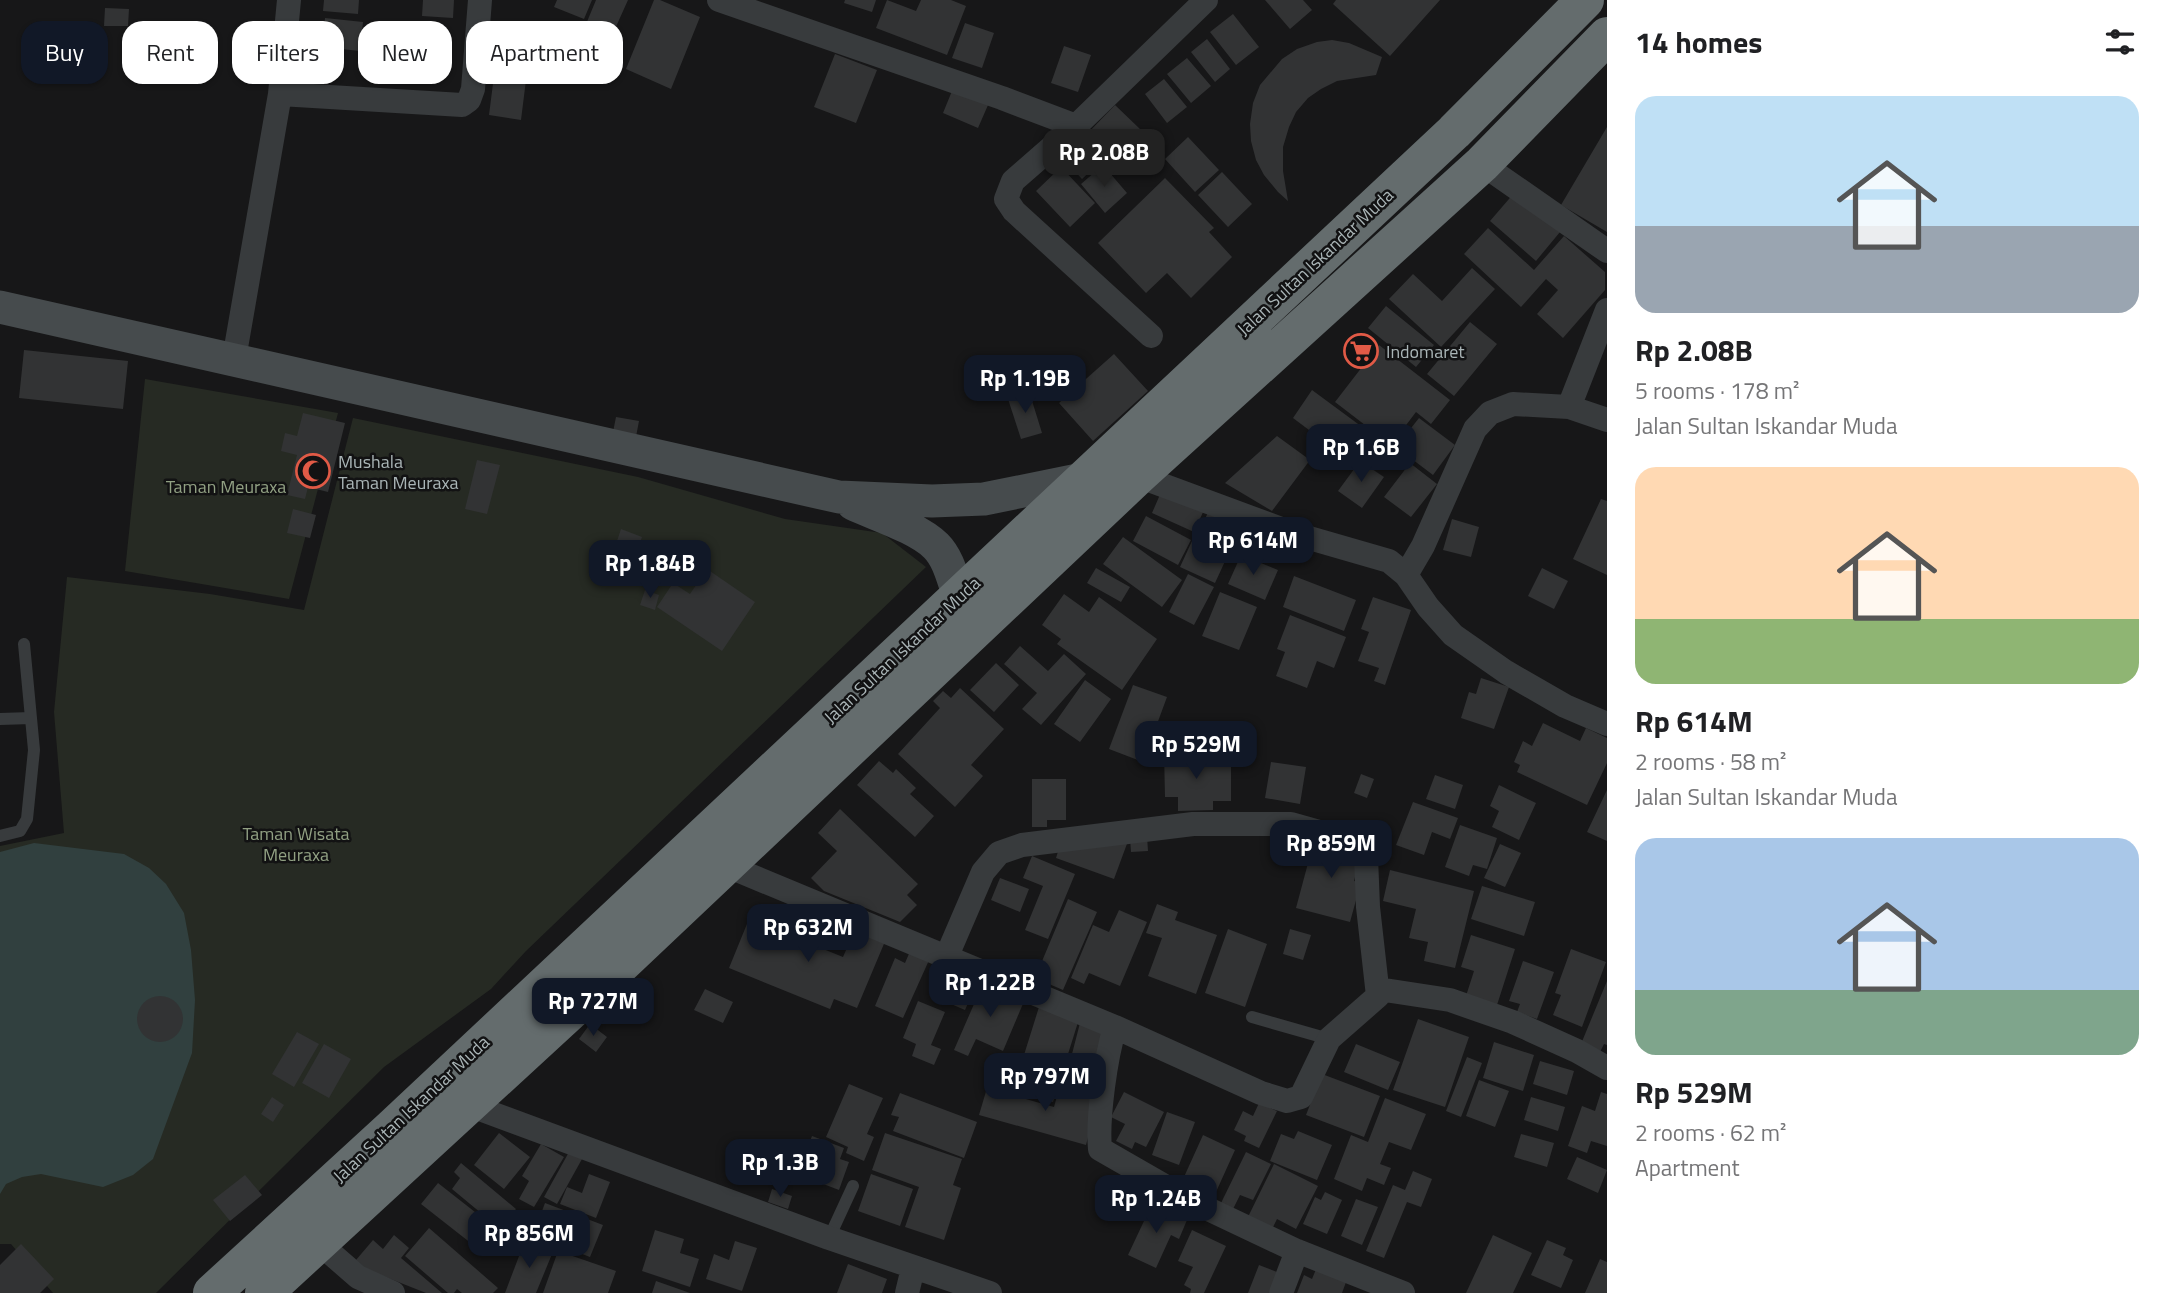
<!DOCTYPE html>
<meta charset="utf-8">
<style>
:root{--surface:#fff;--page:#f2f2f2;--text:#202124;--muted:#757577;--accent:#111827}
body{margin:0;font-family:"Titillium Web",sans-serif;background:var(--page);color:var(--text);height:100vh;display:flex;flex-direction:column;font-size:26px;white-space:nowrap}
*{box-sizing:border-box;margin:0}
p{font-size:23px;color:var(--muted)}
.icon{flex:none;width:38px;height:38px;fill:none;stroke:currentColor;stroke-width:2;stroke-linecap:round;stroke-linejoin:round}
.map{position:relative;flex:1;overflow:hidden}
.sheet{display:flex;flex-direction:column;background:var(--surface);width:560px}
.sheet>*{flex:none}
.hud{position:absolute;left:21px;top:21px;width:665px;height:63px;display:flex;gap:14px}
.price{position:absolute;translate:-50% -60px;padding:0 16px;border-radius:14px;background:var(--accent);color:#fff;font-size:23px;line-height:46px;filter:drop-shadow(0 2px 4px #0008)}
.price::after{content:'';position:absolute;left:50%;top:42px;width:21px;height:16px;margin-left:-10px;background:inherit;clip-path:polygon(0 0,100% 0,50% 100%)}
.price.current{background:#222;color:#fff}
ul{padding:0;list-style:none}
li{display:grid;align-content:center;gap:14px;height:371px;padding:0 28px}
li span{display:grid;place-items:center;height:217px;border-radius:21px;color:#555}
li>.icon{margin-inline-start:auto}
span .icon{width:126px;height:126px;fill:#fffc;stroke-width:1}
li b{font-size:30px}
h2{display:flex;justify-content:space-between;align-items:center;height:84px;padding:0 28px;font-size:30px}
.pill{padding:0 24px;border-radius:21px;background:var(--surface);box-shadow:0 2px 5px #0004;font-size:24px;line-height:63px}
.pill.current{background:var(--accent);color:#fff}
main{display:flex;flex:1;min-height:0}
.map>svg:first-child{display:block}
.green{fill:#262a23}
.water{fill:#31403f}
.building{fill:#323334}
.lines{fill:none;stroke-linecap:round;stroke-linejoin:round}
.lane{stroke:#383b3d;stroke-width:12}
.street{stroke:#383b3d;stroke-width:24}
.secondary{stroke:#464b4d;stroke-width:33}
.highway{stroke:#646c6d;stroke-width:38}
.labels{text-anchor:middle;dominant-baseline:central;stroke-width:5;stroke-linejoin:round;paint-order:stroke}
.street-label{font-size:18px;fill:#aab5b7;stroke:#121213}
.poi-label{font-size:18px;fill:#aab5b7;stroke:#121213;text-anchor:start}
.park-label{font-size:18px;fill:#91a083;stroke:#121213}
</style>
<main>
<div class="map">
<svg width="1607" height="1293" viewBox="0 0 1607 1293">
<rect width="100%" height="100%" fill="#171718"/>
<!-- green -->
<path class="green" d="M145,379L338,413L289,599L125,571Z
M353,418L638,477L785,519L882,533L926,567L526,951L491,989L384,1067L156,1293H53L11,1244H0V846L64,833L54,712L67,577L210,594L304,610Z"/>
<!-- water -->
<path class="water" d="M34,843L124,854L149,868L166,884L184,913L191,950L195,1000L192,1053L153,1159L133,1175L103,1187L41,1174L22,1177L6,1184L0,1194V852Z"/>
<!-- building -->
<path class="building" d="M324,0H359L358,14L323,11Z
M423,0H454L453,18L422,16Z
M557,0H592L584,19L554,7Z
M596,0H628L610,40L584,29Z
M654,0H660L700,17L671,89L626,69Z
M845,0H876L872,12L844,3Z
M887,0L916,11L921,0H951L966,6L947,55L876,28Z
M1265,0H1303L1312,10L1290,29Z
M1336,0H1440L1390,56L1333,4Z
M105,8L129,9L128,26H104Z
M1233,14L1259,47L1236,65L1210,32Z
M325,18L363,22L360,51L322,47Z
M965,23L994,33L982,68L952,58Z
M1207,39L1230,69L1215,82L1191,52Z
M1332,40L1349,43L1382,57L1376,75L1337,81L1321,89L1308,98L1296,112L1289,127L1283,147V171L1288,201L1278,192L1264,175L1256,160L1251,141L1250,124L1253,103L1260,85L1282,59L1297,49L1317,42Z
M1064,46L1091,55L1078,92L1051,83Z
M835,54L877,70L856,123L814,107Z
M1187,58L1211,86L1191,103L1167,74Z
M496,60L528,64L521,120L489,115Z
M1164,79L1187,107L1167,123L1145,94Z
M952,91L988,105L978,128L943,113Z
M1115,105L1165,153L1153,164L1139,151L1121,169L1086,135Z
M1607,127V232L1561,205Z
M1188,137L1219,170L1195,192L1165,159Z
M1081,146L1098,164L1082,179L1065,161Z
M1103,165L1127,193L1105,213L1081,184Z
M1061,167L1095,203L1070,227L1036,191Z
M1222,172L1252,204L1228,227L1198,195Z
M1165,178L1214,228L1209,232L1232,257L1191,298L1167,273L1146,293L1098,243Z
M1515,192L1560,232L1536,261L1490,221Z
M1488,228L1534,270L1564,236L1605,272V290L1563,338L1537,314L1558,290L1546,279L1521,307L1464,254Z
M1472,268L1495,289L1441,347L1389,299L1413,274L1442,301Z
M1386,306L1434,345L1416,367L1368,328Z
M1470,322L1497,344L1454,396L1427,374Z
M1379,345L1450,400L1431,424L1416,412L1391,445L1335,402Z
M24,350L128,361L123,409L19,398Z
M1114,354L1148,391L1093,441L1059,403Z
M1312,390L1373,435L1353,463L1293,418Z
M1029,391L1042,433L1021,439L1008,399Z
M303,413L345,423L328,492L308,487L305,499L287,495L297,455L281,451L285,433L297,436Z
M616,417L639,421L635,442L612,437Z
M1419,418L1455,445L1433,475L1396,447Z
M1277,436L1310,460L1272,511L1225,483Z
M477,460L500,465L487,514L465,509Z
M1360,461L1384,477L1362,508L1338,491Z
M1410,463L1437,484L1411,517L1384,497Z
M1162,490L1204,510L1194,532L1152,513Z
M1601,499L1607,501V575L1573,559Z
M1210,508L1248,525L1234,556L1196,539Z
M293,509L316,515L310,538L287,533Z
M1146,516L1191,540L1178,565L1133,541Z
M1452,519L1479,527L1471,557L1443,550Z
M621,529L642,537L633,563L612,556Z
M1123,537L1182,580L1162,607L1103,564Z
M1192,541L1227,557L1215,583L1180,567Z
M1241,555L1278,570L1265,600L1228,584Z
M1096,568L1130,587L1121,602L1087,583Z
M1542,568L1568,581L1554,609L1528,596Z
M707,569L755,602L722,651L657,607L673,583L690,594Z
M1188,574L1214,587L1194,625L1169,612Z
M1294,576L1356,600L1344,631L1283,607Z
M645,590L659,595L655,610L640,605Z
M1220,592L1257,607L1239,650L1202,636Z
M1064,594L1089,612L1099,597L1157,639L1122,690L1057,644L1061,639L1042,625Z
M1373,597L1411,610L1385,685L1374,681L1379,668L1358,661L1369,632L1361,629Z
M1290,615L1346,637L1334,668L1317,661L1307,688L1276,676L1285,652L1277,649Z
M1020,646L1048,671L1064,654L1086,674L1041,725L1022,709L1037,693L1004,664Z
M996,663L1019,685L994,712L970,690Z
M1481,678L1509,687L1494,729L1461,718L1469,692L1476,694Z
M1085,680L1111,699L1080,742L1054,724Z
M1133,685L1167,697L1143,762L1109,749Z
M960,688L1004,729L971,765L983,776L955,807L898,754L940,708L933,701L943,691L951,698Z
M1543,723L1580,741L1586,728L1607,738V763L1587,805L1517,772L1520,765L1514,762L1523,741L1532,746Z
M1164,752H1208V765L1231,764V801H1213V810L1178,811V797H1165Z
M879,761L893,773L896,769L916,788L910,794L934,816L915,837L857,785Z
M1271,762L1306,767L1300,804L1265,798Z
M1361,774L1374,779L1367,798L1354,793Z
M1435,775L1463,785L1455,809L1426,799Z
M1032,779H1066V820H1047V827H1032Z
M1499,785L1536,803L1519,840L1492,827L1499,811L1490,806Z
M1607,790V841L1587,832Z
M1413,802L1458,818L1450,839L1432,832L1424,855L1396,845Z
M840,809L918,884L907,895L917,905L900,922L824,891L811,878L837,851L818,833Z
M1460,825L1497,838L1487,869L1473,865L1469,876L1445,867Z
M1147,836L1148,851L1131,852L1130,838Z
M1315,837L1362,850L1354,881L1361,882L1350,922L1296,908Z
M1128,841L1114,879L1056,858L1061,842Z
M1500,844L1521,853L1505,887L1484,878Z
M1032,856L1075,874L1048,939L1025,930L1043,886L1023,878Z
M1390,870L1474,891L1455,968L1424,961L1428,942L1409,938L1416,909L1383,901Z
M1000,878L1029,889L1020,912L991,900Z
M1482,886L1535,902L1524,936L1471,919Z
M1068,899L1097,912L1063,990L1035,978Z
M1157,904L1178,912L1175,920L1217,935L1196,994L1148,976L1162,938L1146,933Z
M1119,910L1147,922L1120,986L1089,973L1084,984L1071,978L1093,925L1109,932Z
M749,919L843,957L856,927L886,939L857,1008L834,999L830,1009L729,968Z
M1228,929L1267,944L1245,1007L1205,993Z
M1290,929L1311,935L1303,960L1283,954Z
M1471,935L1515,949L1497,1005L1466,996L1474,971L1461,967Z
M911,949L930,958L903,1018L875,1006L895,958L905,963Z
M1571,949L1606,962L1582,1027L1553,1015L1561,995L1555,993Z
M1523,961L1554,972L1537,1019L1517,1012L1520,1004L1509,1001Z
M957,971L978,981L965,1010L944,1001Z
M984,981L1025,999L1003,1051L976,1039L968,1056L954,1050Z
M1607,981V1045L1604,1044L1600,1052L1581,1044Z
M705,989L733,1002L723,1023L694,1010Z
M137 1019a23 23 0 1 1 46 0a23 23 0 1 1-46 0Z
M918,1001L945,1012L931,1045L941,1049L934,1065L912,1056L916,1044L903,1038Z
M1039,1007L1079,1019L1053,1102L1013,1090Z
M1418,1019L1469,1037L1445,1107L1393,1090Z
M1080,1023L1110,1031L1095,1089L1065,1081Z
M590,1024L607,1037L596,1052L579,1039Z
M297,1032L319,1044L294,1087L272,1074Z
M1494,1042L1534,1055L1523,1091L1483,1078Z
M324,1044L351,1059L329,1098L302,1083Z
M1356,1044L1400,1062L1388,1090L1344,1072Z
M1467,1057L1482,1063L1461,1117L1446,1111Z
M1540,1061L1574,1071L1567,1095L1533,1084Z
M1322,1074L1380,1096L1364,1137L1306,1115Z
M1479,1080L1509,1091L1495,1127L1466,1116Z
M849,1084L883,1098L867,1134L874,1137L864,1161L846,1153L848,1147L826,1137Z
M1060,1085L1099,1096L1086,1145L979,1115L987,1088L1054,1107Z
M1124,1092L1164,1112L1146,1147L1135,1142L1132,1149L1116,1141L1125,1124L1111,1117Z
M1601,1092L1607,1094V1146L1591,1141L1587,1153L1568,1146L1582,1106L1595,1111Z
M900,1093L977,1122L964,1158L893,1131L899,1117L891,1115Z
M272,1097L284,1105L273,1122L261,1114Z
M1531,1097L1565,1107L1558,1131L1524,1120Z
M1385,1098L1426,1114L1411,1150L1389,1142L1380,1164L1391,1168L1384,1185L1367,1178L1362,1191L1334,1179L1351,1135L1368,1142Z
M1259,1103L1277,1111L1259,1148L1244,1141L1246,1136L1234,1130L1243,1111L1253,1116Z
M1167,1112L1195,1122L1179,1165L1152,1155Z
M1298,1131L1332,1145L1317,1180L1270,1161L1281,1134L1294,1139Z
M499,1133L530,1157L504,1189L474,1165Z
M885,1133L962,1159L953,1185L961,1188L944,1240L905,1227L919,1187L872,1170Z
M1521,1134L1554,1143L1547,1167L1514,1157Z
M1203,1135L1235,1150L1216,1192L1184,1177Z
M812,1136L844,1148L840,1159L849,1162L839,1190L797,1174Z
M541,1144L564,1157L534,1207L519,1199L529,1181L522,1176Z
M569,1152L582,1159L557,1204L544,1197Z
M1246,1152L1271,1164L1253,1200L1240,1195L1233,1209L1221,1203Z
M1577,1157L1607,1170L1598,1193L1567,1179Z
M461,1163L516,1209L499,1228L452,1189L460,1178L454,1172Z
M1274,1164L1318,1186L1296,1229L1277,1219L1271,1231L1247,1219Z
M1413,1171L1432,1179L1421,1207L1407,1202L1384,1258L1366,1251L1393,1185L1405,1190Z
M589,1174L610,1182L596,1218L560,1204L567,1187L582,1193Z
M871,1174L913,1189L900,1226L858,1211Z
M245,1175L262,1195L230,1221L213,1200Z
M438,1183L503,1234L486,1255L421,1204Z
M772,1189L792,1196L788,1209L768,1202Z
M1325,1192L1342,1200L1327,1234L1303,1224L1315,1197L1321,1200Z
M1356,1199L1378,1207L1362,1245L1341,1236Z
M545,1203L603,1225L590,1257L533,1235Z
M1152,1204L1187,1220L1179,1239L1171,1235L1156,1268L1128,1255Z
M429,1228L498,1288L493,1293H462L457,1289L454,1293H448L405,1256Z
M655,1230L684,1239L680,1253L699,1259L690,1287L642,1271Z
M1192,1230L1226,1246L1204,1293H1190L1191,1289L1184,1285L1193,1267L1178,1261Z
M394,1235L409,1248L401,1258L442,1293H426L368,1270L356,1260L373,1240L383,1249Z
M1493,1235L1532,1253L1513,1293H1466Z
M1547,1240L1566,1248L1563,1255L1573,1260L1561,1288L1531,1275Z
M735,1241L757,1248L742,1291L706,1279L714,1254L729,1260Z
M524,1243L552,1254L536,1293H505Z
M21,1244L54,1279L40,1293H0V1265Z
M558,1251L616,1271L608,1293H543Z
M1600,1259L1607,1262V1293H1585Z
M1319,1262L1349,1274L1342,1293H1297L1304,1275L1312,1279Z
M848,1264L887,1279L882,1293H837Z
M1259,1265L1282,1274L1274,1293H1248Z
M656,1281L690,1293H652Z"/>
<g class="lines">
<!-- lane -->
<path class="lane" d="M0,719L31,718
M0,836L20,831L27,819L34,750L24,644
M1252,1017L1329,1039
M829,1238L853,1186"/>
<!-- street -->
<path class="street" d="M719,0L1002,98L1076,126
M280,94L462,105L469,100L473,89L480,0
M1482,164L1607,251
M1151,336L1014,211L1006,199L1013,181L1076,126L1206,0
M234,359L280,94L289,0
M1569,407L1607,420
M1138,476L1292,533L1389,561L1406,575L1428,607L1453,635L1506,672L1565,706L1607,724
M1406,575L1423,546L1475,429L1490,413L1513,404L1569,407L1607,310
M725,865L1115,1027C1106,1056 1097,1118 1100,1149L1187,1199L1297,1251L1403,1293
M946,958L983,872L999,853L1022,845L1193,824H1291L1362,844L1366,857L1368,907L1378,996L1329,1039L1301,1097L1287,1101L1261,1093L1115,1027
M1378,989L1450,1000L1513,1022L1577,1051L1607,1068
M469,1105L829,1238L990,1293
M319,1243L358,1277L393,1293
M907,1293L913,1268
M1281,1293L1297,1251"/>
<!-- secondary -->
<path class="secondary" d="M0,307L839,497L932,501L984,499L1083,479
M853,504C877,515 918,528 936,546C949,559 953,580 959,596"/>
<!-- highway -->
<path class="highway" d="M212,1293L392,1128L1454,132L1585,0
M264,1293L612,973L1138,476L1482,164L1607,36"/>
</g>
<!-- icons -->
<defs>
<g id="supermarket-ring" transform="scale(1.75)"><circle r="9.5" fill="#121213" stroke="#e15a46" stroke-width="1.5"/><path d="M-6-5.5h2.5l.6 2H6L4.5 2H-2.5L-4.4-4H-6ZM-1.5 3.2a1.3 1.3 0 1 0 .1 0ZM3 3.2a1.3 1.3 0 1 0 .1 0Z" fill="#e15a46"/></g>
<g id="mosque-ring" transform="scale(1.75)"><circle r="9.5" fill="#121213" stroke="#e15a46" stroke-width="1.5"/><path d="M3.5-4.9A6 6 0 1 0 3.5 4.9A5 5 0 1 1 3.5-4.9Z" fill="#e15a46"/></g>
</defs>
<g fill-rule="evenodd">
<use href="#supermarket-ring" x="1361" y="351"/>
<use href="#mosque-ring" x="313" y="471"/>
</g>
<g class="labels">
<!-- street labels -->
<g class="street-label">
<text transform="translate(1315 262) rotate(-43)">Jalan Sultan Iskandar Muda</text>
<text transform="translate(902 650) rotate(-43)">Jalan Sultan Iskandar Muda</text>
<text transform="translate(411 1109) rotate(-43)">Jalan Sultan Iskandar Muda</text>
</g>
<!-- poi labels -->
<g class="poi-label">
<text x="1386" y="351">Indomaret</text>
<text x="338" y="461">Mushala<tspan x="338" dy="21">Taman Meuraxa</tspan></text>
</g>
<!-- park labels -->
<g class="park-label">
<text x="226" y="486">Taman Meuraxa</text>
<text x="296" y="833">Taman Wisata<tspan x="296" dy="21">Meuraxa</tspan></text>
</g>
</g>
</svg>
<b class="price current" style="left:1104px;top:189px">Rp 2.08B</b>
<b class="price" style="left:1025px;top:415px">Rp 1.19B</b>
<b class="price" style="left:1361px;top:484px">Rp 1.6B</b>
<b class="price" style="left:1253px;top:577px">Rp 614M</b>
<b class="price" style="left:650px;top:600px">Rp 1.84B</b>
<b class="price" style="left:1196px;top:781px">Rp 529M</b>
<b class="price" style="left:1331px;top:880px">Rp 859M</b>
<b class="price" style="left:808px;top:964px">Rp 632M</b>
<b class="price" style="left:990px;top:1019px">Rp 1.22B</b>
<b class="price" style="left:593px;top:1038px">Rp 727M</b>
<b class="price" style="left:1045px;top:1113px">Rp 797M</b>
<b class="price" style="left:780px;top:1199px">Rp 1.3B</b>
<b class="price" style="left:1156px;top:1235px">Rp 1.24B</b>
<b class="price" style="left:529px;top:1270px">Rp 856M</b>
<div class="hud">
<a class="pill current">Buy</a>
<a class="pill">Rent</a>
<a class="pill">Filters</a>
<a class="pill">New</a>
<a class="pill">Apartment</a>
</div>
</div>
<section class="sheet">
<h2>14 homes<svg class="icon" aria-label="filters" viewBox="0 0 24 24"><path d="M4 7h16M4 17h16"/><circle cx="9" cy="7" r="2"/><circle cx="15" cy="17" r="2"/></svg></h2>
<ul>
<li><span style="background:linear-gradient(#bfe0f5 60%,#9aa5b1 0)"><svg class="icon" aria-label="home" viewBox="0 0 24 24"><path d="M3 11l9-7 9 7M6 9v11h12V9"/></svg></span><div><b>Rp 2.08B</b><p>5 rooms · 178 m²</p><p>Jalan Sultan Iskandar Muda</p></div></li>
<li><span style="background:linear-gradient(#ffd9b3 70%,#8fb573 0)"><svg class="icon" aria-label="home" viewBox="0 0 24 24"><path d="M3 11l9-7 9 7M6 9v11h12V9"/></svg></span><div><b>Rp 614M</b><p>2 rooms · 58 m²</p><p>Jalan Sultan Iskandar Muda</p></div></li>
<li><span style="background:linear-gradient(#a9c7e8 70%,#7fa58c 0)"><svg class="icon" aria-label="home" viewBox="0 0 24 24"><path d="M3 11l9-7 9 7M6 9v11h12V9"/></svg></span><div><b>Rp 529M</b><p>2 rooms · 62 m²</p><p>Apartment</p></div></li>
</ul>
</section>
</main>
